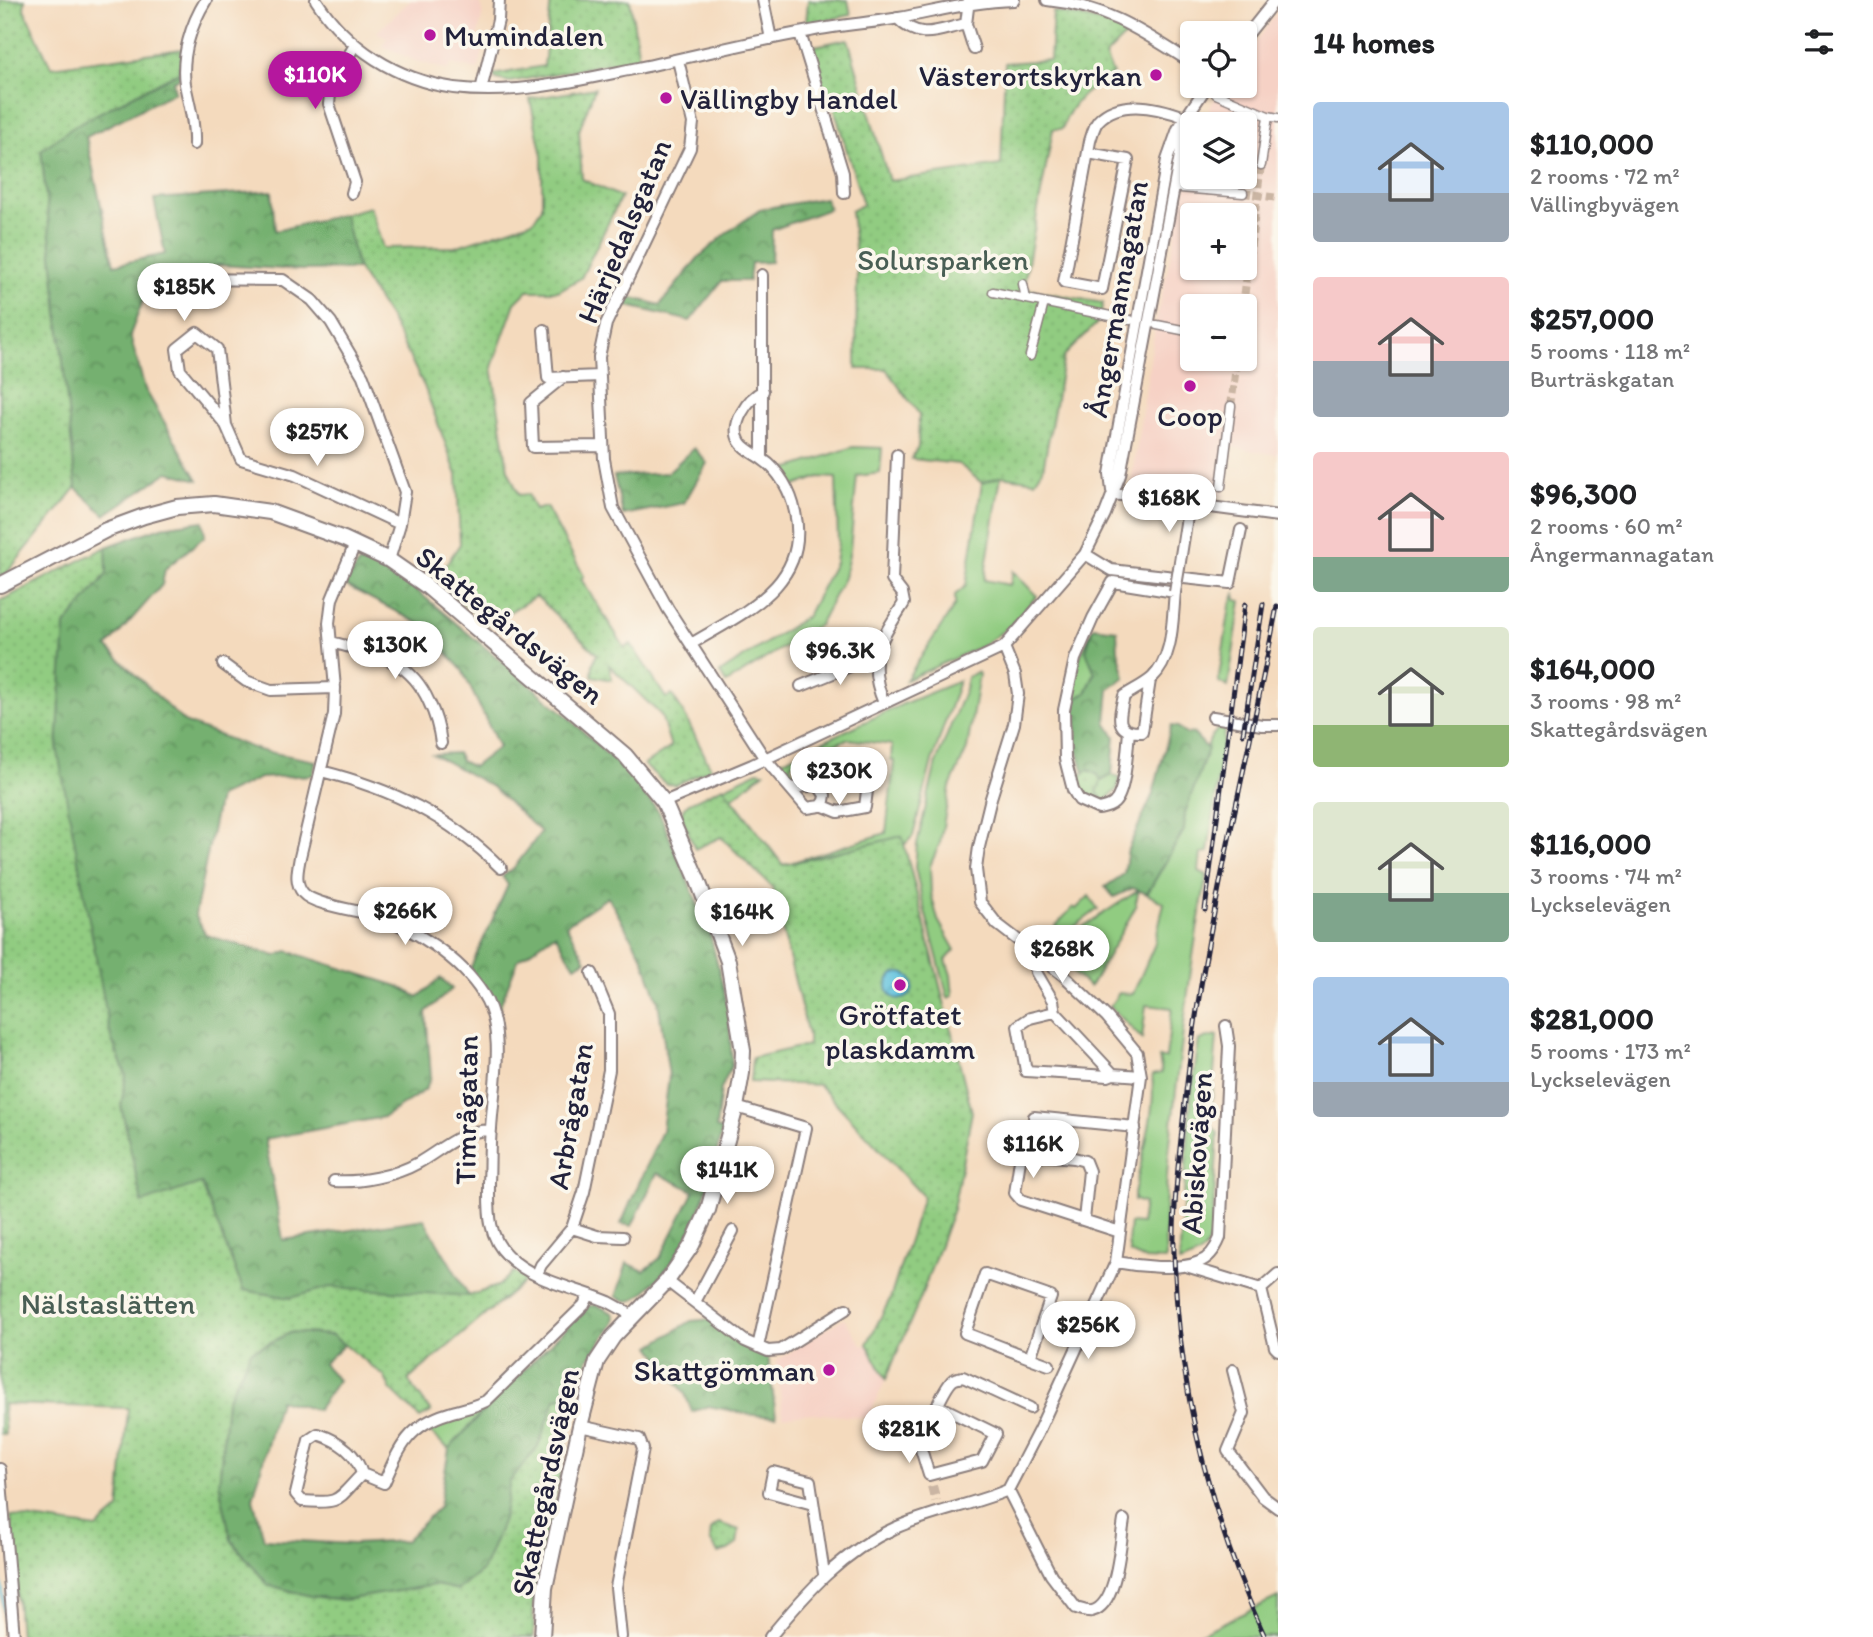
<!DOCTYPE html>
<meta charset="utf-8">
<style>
:root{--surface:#fff;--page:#f6f6f6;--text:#202124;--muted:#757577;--accent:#b5179e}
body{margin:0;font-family:Itim,sans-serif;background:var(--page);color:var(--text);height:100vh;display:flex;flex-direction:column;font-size:26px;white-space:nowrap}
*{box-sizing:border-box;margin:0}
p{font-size:23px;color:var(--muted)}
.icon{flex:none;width:38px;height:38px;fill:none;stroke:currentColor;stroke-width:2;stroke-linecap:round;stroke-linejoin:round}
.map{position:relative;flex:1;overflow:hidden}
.side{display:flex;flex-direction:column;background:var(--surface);width:595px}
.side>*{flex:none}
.buttons{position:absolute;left:1180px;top:21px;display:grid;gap:14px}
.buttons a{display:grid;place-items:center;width:77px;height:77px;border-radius:7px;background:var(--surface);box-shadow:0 2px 5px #0004;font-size:35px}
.price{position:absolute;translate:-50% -60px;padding:0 16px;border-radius:24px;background:#fff;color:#222;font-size:23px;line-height:46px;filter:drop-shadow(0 2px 4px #0008)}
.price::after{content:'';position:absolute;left:50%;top:42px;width:21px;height:16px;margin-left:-10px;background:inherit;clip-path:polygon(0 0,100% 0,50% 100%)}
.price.selected{background:var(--accent);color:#fff}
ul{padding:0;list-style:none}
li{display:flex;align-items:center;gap:21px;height:175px;padding:0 35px}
li span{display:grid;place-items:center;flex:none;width:196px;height:140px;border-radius:7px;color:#555}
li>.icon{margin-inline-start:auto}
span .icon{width:84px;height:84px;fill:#fffc;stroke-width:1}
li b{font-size:30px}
h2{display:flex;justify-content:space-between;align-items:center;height:84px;padding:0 35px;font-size:30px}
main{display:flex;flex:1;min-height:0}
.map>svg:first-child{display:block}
.built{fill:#f6d1c5;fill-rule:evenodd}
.green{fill:#91cc81;stroke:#5a775e;stroke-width:2}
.forest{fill:url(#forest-crowns);stroke:#4b6955;stroke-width:2}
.park{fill:url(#park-dots);stroke:#5a775e;stroke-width:2}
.water{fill:url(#water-waves);stroke:#41728c;stroke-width:2}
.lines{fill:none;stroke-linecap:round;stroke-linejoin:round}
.stream{stroke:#60c3de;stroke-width:2.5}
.pedestrian-tunnel{stroke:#cab5a3;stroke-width:8;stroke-dasharray:8 4;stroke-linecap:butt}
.minor-tunnel{stroke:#cab5a3;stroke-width:10;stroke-dasharray:10 5;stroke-linecap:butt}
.pedestrian-casing{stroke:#8b7e7c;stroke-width:11}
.minor-casing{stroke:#8b7e7c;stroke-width:14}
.tertiary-casing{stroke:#8b7e7c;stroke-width:18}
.pedestrian{stroke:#fff;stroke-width:8}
.minor{stroke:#fff;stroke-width:10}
.tertiary{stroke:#fff;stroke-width:14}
.rail-casing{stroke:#22223b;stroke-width:5}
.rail{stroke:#fbf7ec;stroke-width:2.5;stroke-dasharray:8;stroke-linecap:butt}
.minor-bridge-casing{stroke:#8b7e7c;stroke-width:14;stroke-linecap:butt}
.minor-bridge{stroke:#fff;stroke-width:10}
.poi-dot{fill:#b5179e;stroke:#fbf7ec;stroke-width:2.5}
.labels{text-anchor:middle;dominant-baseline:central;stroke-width:7;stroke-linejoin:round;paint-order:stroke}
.poi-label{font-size:30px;fill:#22223b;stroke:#fbf7ec;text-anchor:start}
.street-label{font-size:30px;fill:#22223b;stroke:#fbf7ec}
.park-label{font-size:30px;fill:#495e54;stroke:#fbf7ec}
</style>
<main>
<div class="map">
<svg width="1278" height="1637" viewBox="0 0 1278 1637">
<defs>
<pattern id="forest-crowns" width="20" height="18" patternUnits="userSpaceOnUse" patternTransform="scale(1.75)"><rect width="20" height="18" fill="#74b06f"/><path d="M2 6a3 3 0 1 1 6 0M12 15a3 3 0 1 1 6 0" fill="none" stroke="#5f8f5c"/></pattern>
<pattern id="park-dots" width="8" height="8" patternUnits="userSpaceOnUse" patternTransform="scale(1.75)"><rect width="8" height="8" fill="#91cc81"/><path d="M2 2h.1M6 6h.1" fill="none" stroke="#7daf70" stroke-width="1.8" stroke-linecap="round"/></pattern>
<pattern id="water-waves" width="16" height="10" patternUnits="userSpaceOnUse" patternTransform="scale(1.75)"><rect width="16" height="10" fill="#60c3de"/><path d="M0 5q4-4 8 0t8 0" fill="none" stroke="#53a7bf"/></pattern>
</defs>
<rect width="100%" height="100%" fill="#fbf7ec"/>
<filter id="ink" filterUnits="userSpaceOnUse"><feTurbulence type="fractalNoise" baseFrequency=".0143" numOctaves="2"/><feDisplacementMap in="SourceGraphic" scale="14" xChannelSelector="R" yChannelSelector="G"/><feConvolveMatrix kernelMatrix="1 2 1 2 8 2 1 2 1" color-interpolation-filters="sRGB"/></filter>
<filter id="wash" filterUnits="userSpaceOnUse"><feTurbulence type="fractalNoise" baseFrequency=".00686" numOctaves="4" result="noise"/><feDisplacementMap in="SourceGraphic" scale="28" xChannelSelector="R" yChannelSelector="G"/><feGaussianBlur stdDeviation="1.57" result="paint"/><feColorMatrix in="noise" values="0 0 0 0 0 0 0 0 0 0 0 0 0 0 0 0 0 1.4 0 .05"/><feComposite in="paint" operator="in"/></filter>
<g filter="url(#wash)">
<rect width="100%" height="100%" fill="#f4dabd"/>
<!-- built -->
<path class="built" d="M411,0H471V3L479,2L483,12L475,48L483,51L478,70L451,64L448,70L416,61L382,46L387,38L377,32Z
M1278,11V455L1231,447L1223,497L1131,483L1156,322L1187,181L1192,165V177H1244V124H1205L1210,106L1225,86H1244V59ZM1192,215H1244V268H1192ZM1192,306H1244V359H1192Z
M844,1318L863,1346L867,1344L886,1379L869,1416L864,1418L811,1413L783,1417L776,1361Z"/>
<!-- green -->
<path class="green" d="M853,447L882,448L880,473L857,476L850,550L844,578L819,625L726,683L720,673L807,616L835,563L838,542L836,478L819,477L792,487L781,471Z
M1001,476L984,580L1010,585L1013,571L1037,596L1009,627L982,646L906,680L955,605V595L966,586L982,483Z
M1235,594L1236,600L1241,601L1228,687L1219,682V676L1230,606Z
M1093,627L1086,651L1095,672L1086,693L1072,701C1071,675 1082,650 1093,627Z
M977,672L979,674L967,749L950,787L940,843L930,866L931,893L938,920L955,950L946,960L951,975L953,996L948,998L922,900L915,867L917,844L936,763L965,689L967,677Z
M959,681L932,761L913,836L905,844L780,875L697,800L758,771L764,772L732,798L783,865L886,833L894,761L891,760L892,745L847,739L790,764L794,775L789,776L781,766L783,760L903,704Z
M1220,726H1225L1208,852L1201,854L1199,871L1207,875C1194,939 1186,1003 1179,1067C1171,1131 1162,1196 1166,1260L1143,1259L1130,1253L1128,1243L1130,1223L1141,1224L1144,1203L1134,1200V1194C1141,1159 1157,1111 1152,1075L1162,1073L1159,1058H1166L1172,1008L1146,1005L1142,1039L1110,1006L1119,993L1133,994L1154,946L1164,903L1147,894L1184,830V813L1189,797L1210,739Z
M1112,775L1120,777L1117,789L1104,802L1097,792L1101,781Z
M1139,890L1134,910L1090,987L1054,957L1075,932Z
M1089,896L1098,909L1062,936L1047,952L1042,948L1036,938L1041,942L1073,907L1076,909Z
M1217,1036L1210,1124L1218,1133L1212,1232C1206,1253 1200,1257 1179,1263L1191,1097L1199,1040Z
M488,1406L449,1449L426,1429L435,1423Z
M1278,1597V1637H1193Z"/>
<!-- forest -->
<path class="forest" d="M179,72L180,78L173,81L175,92L86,137L114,265L165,254L154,199L272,191L275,231L344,214L358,269L301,270L219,265L150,282L130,335L145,389L198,480L168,472L105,515L76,488L41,149L79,123Z
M825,198L829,209L772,230L771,262L751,263L749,281H722L690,321L624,305L629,297L660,305L698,258L728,232L761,209Z
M694,448L707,463L684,503L623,515L614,476L667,473Z
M203,521L205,536L165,569L162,585L107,647L184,722L258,750L316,761L313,775L260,778L219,797L195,915L206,935L276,956L287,951L398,986L418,997L441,978L452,989L426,1012L431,1077L425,1090L384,1117L265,1139L283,1240L424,1219L469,1296L498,1286L514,1272L526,1280L408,1380L290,1298L243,1290L201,1183L142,1204L121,1106L126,1075L111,1038L64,801L57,747L65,624L107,574L106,547L161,527Z
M359,563H367L415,589L566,715L627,774L659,812L710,934L729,1011L732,1065L721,1089L716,1128L722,1130C707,1195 691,1259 634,1300L627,1301L616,1297L627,1263L644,1271L660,1258L694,1191L657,1173L632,1226L621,1224L662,1131L669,1076L658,1001L643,958L608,897L566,925L586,960L575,966L555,934L518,960L497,1013L485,988L470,969L508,885L502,876L513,869L541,832L492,787L433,754L457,753L461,761L473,767L499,747L462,670L422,625L345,585Z
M1093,627L1117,630L1118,650L1125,677L1109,689L1106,723L1115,736L1112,775L1101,781L1098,775L1089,770L1084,773L1078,751L1070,753L1069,742L1077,736L1076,715L1070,711L1072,701L1086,693L1095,673L1086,651Z
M1171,726L1178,727L1186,734L1193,733L1208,749L1185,813L1184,830L1147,894L1133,888L1114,897L1105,887L1124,874L1128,849L1153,794Z
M597,1305L613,1313L615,1317L614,1323L588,1360L577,1392L556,1399L538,1447L510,1481L503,1520L483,1570L458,1590L435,1585L344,1600L310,1596L268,1585L231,1540L219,1483L227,1400L251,1351L292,1332L332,1335L345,1344L323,1364L338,1380L317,1410L279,1400L253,1499L264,1539L353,1544L405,1541L439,1507L449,1449L488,1406L588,1306Z
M712,1319L768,1356L776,1417L754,1415L708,1406L692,1412L685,1394L651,1346L691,1321Z"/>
<!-- park -->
<path class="park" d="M0,0H25L24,9L51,67L183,49L179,72L79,123L41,150L76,488L6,574L0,577Z
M551,0H630L639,58L510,82L496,79L493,75L544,66Z
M808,0H848L851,15L806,24Z
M1053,12C1079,16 1105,21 1128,33L1105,56L1113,74C1088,90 1072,99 1062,129H1053L1024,284L1026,289L1103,303L1099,321L1064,356L1043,469L1035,481L1001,476L982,483L959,464L911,459L918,447L919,414L886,369H856L857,267L851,211L863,204L831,98L822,94L810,53L815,46L848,39L889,181L1001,165L1005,63L1050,60Z
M595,88L579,131L582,179L621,197L581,278L558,291H527L515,303L492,367L508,470L519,495L528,494L535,510L546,507L584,576L581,579L625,648L631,644L666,698L672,695L684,714L711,768L676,785L666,784L644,765L671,747L661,715L609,665L612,680L592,676L593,663L597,654L536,596L488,625L435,581L460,544L457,475L424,386L391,320L358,269L344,214L370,207L383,248L455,247L533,221L542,207V156L530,99Z
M106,547L107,574L65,625L57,747L111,1038L126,1075L121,1106L142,1203L201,1183L243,1290L290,1298L330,1287L469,1296L498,1286L514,1272L526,1280L408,1380L431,1412L420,1418L391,1390L384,1376L332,1335L292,1332L251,1351L227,1400L219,1483L231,1540L268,1585L310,1596L344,1600L435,1585L458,1590L483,1570L503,1520L510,1481L538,1447L556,1399L577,1392L533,1604L534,1637H20L11,1516L97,1528L119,1509L128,1408L3,1404L5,1434H0V601Z
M1088,770L1098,775L1101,781L1097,792L1104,802L1088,801L1080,795L1077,778Z
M723,787L783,865L902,836L972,1112L953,1209L920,1299L886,1379L867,1344L890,1299L923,1196L819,1085L750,1082L752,1058L808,1045V1035L772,887L721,837L695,849L681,814L684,807L689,803Z
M719,1523L739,1530L737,1544L728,1550L718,1553L710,1540L711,1530Z"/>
<!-- water -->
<path class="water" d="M887 986a13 13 0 1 1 26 0a13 13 0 1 1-26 0Z"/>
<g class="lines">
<!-- stream -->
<path class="stream" d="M0,1560L6,1637"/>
</g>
</g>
<g filter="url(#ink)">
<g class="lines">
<!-- pedestrian-tunnel -->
<path class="pedestrian-tunnel" d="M1243,193L1278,198
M1243,306L1261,165
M1231,406L1237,359"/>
<!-- minor-tunnel -->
<path class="minor-tunnel" d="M932,1486L936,1501"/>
<!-- pedestrian casing -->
<g class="pedestrian-casing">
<path id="pedestrian" d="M1216,94L1268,116L1278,118
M1261,165L1268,116
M1180,188L1243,193
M1023,284L1026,299
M993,292L1130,320
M1157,325L1192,332
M1030,356L1044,303
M1221,487L1231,406"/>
</g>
<!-- minor casing -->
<g class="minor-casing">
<path id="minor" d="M316,0C347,48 397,80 454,88C515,96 579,80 638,68C696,56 752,41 810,31C839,25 870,23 899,18C938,11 975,1 1014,0
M763,0L771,39
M1047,0C1106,6 1143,32 1192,63
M897,18C921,42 937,30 966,24L969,0
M966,24L974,49
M800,33L843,173L844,193
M1244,39L1275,0
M678,60L693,123L690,148L606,324L599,357L604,459L613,508L668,609L765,759L807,808L820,806L824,801L825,795L818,785L790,788
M481,90L498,20L499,0
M194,144C195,123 189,105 185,84C181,56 191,24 206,0
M1088,153L1128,160L1102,289L1064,282L1090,141C1092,135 1094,126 1098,121C1121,97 1161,108 1187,118
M352,193L355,182L329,104L331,85L355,45
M170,279L283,280L312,300L331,322L363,376L405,492L400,524L389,560
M544,330L548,378L600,376
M563,377L531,403L533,447L603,446
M226,425L217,349L197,333L177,349L180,370L226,425L241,459L295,475L400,524
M762,459C755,454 744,449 740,442C729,425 748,398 763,391
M1112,491L1110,474L1167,160L1178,129L1207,86
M1113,494L1278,516
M355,544L332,599L329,623L335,688L334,714L300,857C298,869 294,882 303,893C313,905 356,910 373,915C412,926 461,959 483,994C507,1031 493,1088 491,1129C489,1147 490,1165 489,1182C489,1210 487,1236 508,1256C534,1282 577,1288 609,1302C617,1306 625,1311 632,1316
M1085,554L1111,570L1230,583L1241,530
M1179,568L1189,504
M331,642C374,654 409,657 429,702C436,716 439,727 441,743
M691,644C742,613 811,585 795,512C791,492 779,470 762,459V275
M223,664L246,681L271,690L335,688
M801,686L855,664H874
M884,703C865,659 881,640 904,603L902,593L892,580L897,455
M1213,717L1262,725H1278
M1129,732C1127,749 1126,792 1114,803C1110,807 1104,808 1099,809L1079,800L1073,790L1065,759L1064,710L1075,659L1093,618L1113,582L1175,592C1172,620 1174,657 1152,678C1144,685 1133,690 1124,696C1119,717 1114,733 1142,732L1150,680
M321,771C392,789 449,816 501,868
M815,785L856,761L870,766L865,807L838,812L821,805
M664,802L752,765L1004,647L1085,554L1105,514L1120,475L1187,118
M1036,972L1053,1001L1055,1012
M1113,1074L1108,1076L1026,1071L1018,1026L1030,1018L1055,1012L1113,1074L1141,1076
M736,1107L806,1128L758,1347
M1034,1117L1135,1127
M334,1181C359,1183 395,1176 418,1163C444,1148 459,1131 490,1130
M1084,1220L1089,1171L1085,1161L1074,1158L1021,1153L1015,1193L1021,1200L1120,1232
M572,1228L597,1236L623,1237
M1116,1262C1137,1266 1179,1271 1199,1262C1210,1258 1216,1248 1220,1238L1229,1046L1226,1026
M1186,1266L1261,1289
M537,1274L541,1265L572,1228L584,1192L609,1070V1014L592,973
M1278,1274L1261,1289L1275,1347L1278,1350
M667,1281L745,1341L768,1351L781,1350L846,1309
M695,1302L733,1231
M1030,1358L965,1333L985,1274L1051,1297L1030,1358L1049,1365
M1233,1370L1244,1413L1228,1451L1263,1497L1278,1508
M939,1406L996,1434L982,1461L929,1475L920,1446C926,1432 943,1388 953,1380C956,1378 958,1378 963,1377L1030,1408
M580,1426L639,1439L643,1449L616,1587L621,1637
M0,1469L14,1637
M362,1474C336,1501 341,1504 302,1501L296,1494L309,1440L318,1434C339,1441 356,1452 362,1474L384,1483C400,1446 409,1425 449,1413C462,1409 474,1407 486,1401L584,1305L589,1295
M1008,1490L1051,1575L1076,1608C1080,1609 1087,1612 1092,1611C1118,1605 1120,1542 1124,1520
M813,1504L769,1492L773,1472L810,1481L824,1574
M770,1637C806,1593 842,1552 895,1528C931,1512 971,1505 1008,1490L1039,1430L1116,1262L1141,1076L1137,1053L1107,1017L1063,975L997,924L980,902L976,869L979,847L991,798L1014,724L1018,694L1015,674L1004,647"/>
</g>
<!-- tertiary casing -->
<g class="tertiary-casing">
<path id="tertiary" d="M0,585L106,530L144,516L177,507L214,504L270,512L344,539L389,560L425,585L625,755L664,802L698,881L728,961L743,1051L742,1073L736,1107L708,1210L692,1245L667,1281L613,1337L597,1361L580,1426L545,1588L542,1637"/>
</g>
<!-- pedestrian -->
<use href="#pedestrian" class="pedestrian"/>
<!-- minor -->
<use href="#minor" class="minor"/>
<!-- tertiary -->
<use href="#tertiary" class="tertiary"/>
<!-- rail casing -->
<g class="rail-casing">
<path id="rail" d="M1243,734L1263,604
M1205,910L1245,604
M1265,1637C1209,1515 1178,1388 1174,1253C1173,1210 1178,1165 1183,1121C1199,947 1245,778 1277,606"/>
</g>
<!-- rail -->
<use href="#rail" class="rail"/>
<!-- minor-bridge casing -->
<g class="minor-bridge-casing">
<path id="minor-bridge" d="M1175,592L1179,568"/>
</g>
<!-- minor-bridge -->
<use href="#minor-bridge" class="minor-bridge"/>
</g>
</g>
<!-- markers -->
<g class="poi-dot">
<circle cx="430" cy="35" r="7"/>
<circle cx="1156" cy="75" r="7"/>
<circle cx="666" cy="98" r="7"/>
<circle cx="1190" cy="386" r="7"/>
<circle cx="900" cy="985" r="7"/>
<circle cx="829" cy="1370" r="7"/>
</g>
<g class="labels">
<!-- poi labels -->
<g class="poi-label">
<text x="444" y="35">Mumindalen</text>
<text x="1142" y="75" text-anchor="end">Västerortskyrkan</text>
<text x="680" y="98">Vällingby Handel</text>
<text x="1190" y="415" text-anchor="middle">Coop</text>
<text x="900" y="1014" text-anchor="middle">Grötfatet<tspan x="900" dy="34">plaskdamm</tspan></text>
<text x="815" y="1370" text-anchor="end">Skattgömman</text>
</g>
<!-- street labels -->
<g class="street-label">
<text transform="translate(624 231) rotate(-67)">Härjedalsgatan</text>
<text transform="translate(1117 299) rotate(-80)">Ångermannagatan</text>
<text transform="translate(510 625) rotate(39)">Skattegårdsvägen</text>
<text transform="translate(466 1110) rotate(-89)">Timrågatan</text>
<text transform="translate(570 1116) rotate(-80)">Arbrågatan</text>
<text transform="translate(1196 1153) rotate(-86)">Abiskovägen</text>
<text transform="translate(545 1482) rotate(-78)">Skattegårdsvägen</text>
</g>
<!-- park labels -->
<g class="park-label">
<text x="943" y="259">Solursparken</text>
<text x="108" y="1303">Nälstaslätten</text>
</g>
</g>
</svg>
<div class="buttons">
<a><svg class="icon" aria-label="locate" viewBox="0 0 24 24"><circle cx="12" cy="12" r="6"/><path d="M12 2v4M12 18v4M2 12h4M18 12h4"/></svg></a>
<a><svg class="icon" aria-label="layers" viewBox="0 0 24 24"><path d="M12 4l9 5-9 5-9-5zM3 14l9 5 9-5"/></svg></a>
<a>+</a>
<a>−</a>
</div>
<b class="price selected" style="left:315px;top:111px">$110K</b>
<b class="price" style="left:184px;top:323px">$185K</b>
<b class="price" style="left:317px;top:468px">$257K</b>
<b class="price" style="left:1169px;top:534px">$168K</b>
<b class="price" style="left:395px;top:681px">$130K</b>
<b class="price" style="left:840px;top:687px">$96.3K</b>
<b class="price" style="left:839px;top:807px">$230K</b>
<b class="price" style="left:405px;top:947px">$266K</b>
<b class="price" style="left:742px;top:948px">$164K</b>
<b class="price" style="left:1062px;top:985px">$268K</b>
<b class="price" style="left:1033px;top:1180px">$116K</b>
<b class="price" style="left:727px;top:1206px">$141K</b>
<b class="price" style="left:1088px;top:1361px">$256K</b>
<b class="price" style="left:909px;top:1465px">$281K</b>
</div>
<section class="side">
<h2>14 homes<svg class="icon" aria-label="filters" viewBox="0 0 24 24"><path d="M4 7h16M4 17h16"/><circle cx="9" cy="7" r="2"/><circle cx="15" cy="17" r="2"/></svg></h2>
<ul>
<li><span style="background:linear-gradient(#a9c7e8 65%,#9aa5b1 0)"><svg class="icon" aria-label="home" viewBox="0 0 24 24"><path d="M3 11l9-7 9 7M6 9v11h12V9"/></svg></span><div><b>$110,000</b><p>2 rooms · 72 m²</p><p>Vällingbyvägen</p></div></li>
<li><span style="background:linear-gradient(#f6c9c9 60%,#9aa5b1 0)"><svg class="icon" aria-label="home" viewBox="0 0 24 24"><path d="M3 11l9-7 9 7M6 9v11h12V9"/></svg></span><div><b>$257,000</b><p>5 rooms · 118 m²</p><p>Burträskgatan</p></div></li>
<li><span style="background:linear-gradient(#f6c9c9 75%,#7fa58c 0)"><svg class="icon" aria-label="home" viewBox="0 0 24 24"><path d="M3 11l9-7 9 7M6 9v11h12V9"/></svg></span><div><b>$96,300</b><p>2 rooms · 60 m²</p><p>Ångermannagatan</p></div></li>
<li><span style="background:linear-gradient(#dfe7d0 70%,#8fb573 0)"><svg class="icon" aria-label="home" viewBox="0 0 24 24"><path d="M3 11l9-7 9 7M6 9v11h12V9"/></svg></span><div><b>$164,000</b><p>3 rooms · 98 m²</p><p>Skattegårdsvägen</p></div></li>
<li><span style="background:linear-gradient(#dfe7d0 65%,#7fa58c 0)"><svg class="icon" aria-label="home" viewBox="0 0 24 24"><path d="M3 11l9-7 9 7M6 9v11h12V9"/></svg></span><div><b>$116,000</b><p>3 rooms · 74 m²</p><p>Lyckselevägen</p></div></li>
<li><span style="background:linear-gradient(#a9c7e8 75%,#9aa5b1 0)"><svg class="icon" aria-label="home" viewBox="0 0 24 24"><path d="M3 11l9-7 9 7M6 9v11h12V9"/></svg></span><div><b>$281,000</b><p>5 rooms · 173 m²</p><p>Lyckselevägen</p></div></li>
</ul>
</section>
</main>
